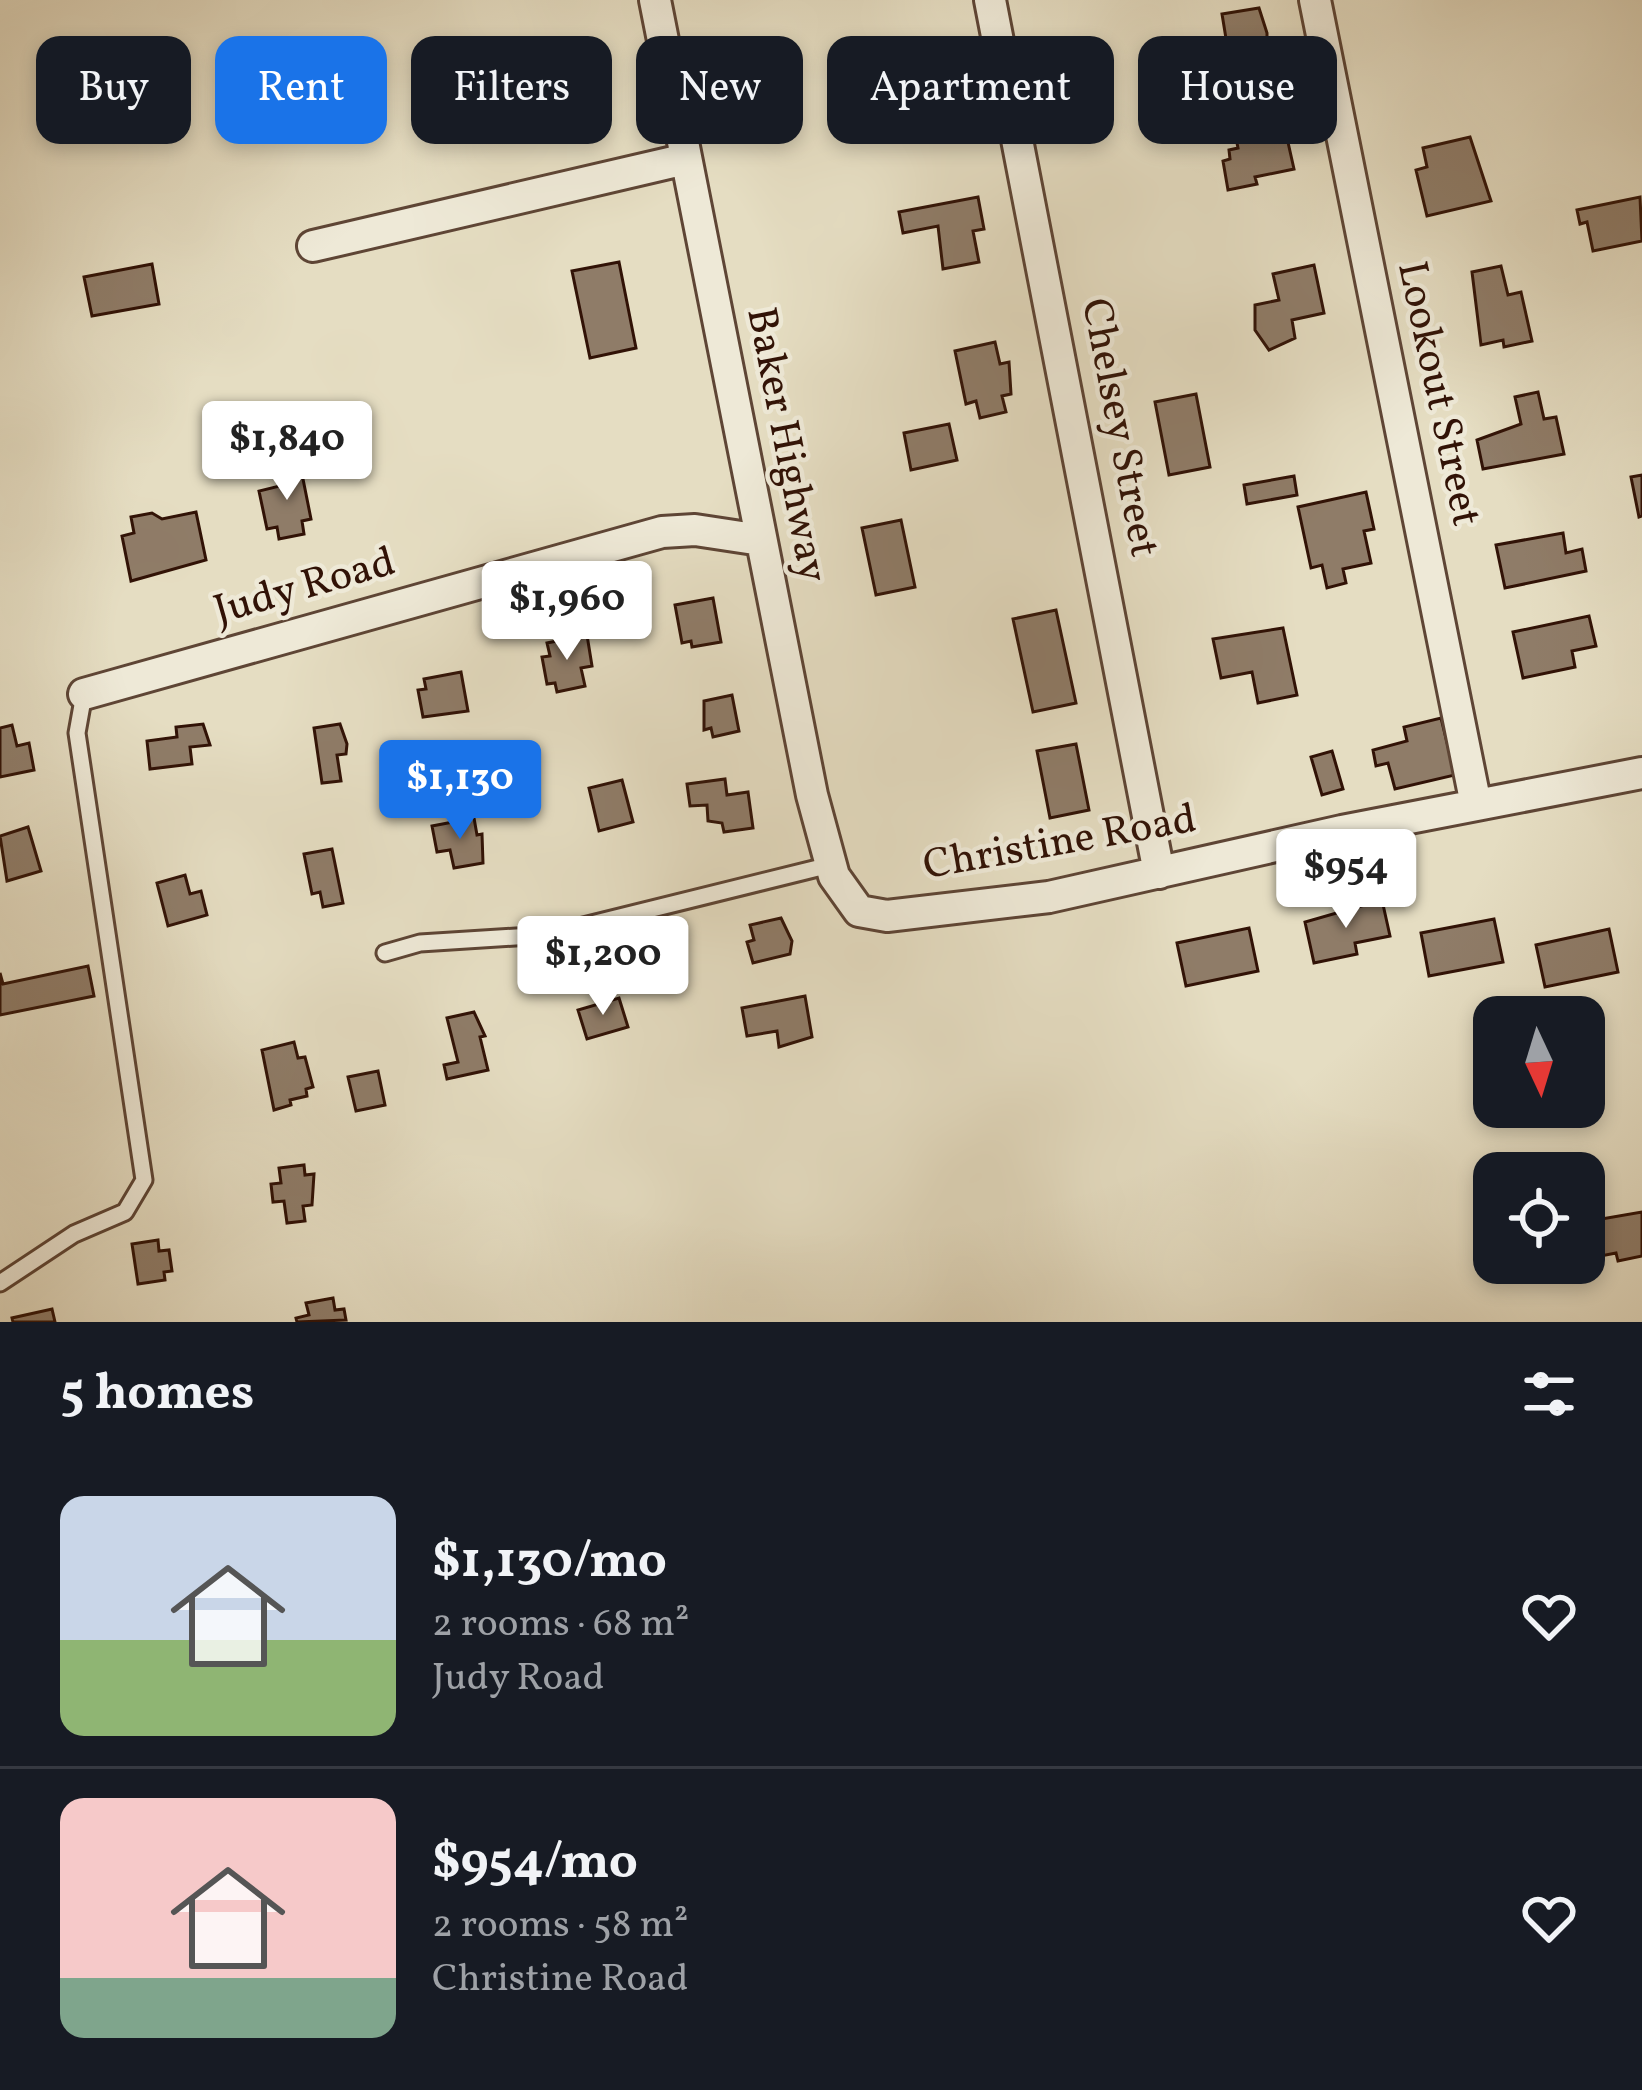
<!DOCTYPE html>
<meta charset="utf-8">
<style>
:root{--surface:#171b24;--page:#242831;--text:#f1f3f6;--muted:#9ea1a6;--line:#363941;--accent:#1a73e8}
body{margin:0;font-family:Vollkorn,serif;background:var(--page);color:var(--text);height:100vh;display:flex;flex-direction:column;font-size:45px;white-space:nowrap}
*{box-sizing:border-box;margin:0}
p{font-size:39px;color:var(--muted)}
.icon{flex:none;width:66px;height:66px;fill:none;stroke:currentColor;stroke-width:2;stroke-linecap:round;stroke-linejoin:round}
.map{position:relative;height:1322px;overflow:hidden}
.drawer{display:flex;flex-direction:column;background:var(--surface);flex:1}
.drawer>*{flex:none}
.banner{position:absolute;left:36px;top:36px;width:1572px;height:108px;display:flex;gap:24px}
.needle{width:78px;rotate:176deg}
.fabs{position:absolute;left:1473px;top:996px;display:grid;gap:24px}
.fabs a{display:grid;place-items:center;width:132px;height:132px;border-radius:24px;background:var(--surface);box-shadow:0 6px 18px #0003;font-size:60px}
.price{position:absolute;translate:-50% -102px;padding:0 27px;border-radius:12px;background:#fff;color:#222;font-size:39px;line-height:78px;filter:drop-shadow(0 3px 6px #0008)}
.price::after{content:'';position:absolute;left:50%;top:72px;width:36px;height:27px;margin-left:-18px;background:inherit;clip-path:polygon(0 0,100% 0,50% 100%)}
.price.current{background:var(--accent);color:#fff}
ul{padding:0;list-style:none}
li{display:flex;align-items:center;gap:36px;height:300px;padding:0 60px}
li+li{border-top:3px solid var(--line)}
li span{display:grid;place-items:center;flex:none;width:336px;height:240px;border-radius:24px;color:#555}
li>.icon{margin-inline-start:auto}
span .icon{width:144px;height:144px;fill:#fffc;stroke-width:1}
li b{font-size:51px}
h2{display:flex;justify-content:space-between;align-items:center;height:144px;padding:0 60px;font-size:51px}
.chip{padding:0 42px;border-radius:24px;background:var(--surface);box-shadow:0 6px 18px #0003;font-size:42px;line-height:108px}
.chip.current{background:var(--accent);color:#fff}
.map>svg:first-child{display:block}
.building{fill:#8f7c68;stroke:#311206;stroke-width:3}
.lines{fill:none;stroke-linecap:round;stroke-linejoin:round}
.service-casing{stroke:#5e4535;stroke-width:21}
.minor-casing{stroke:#5e4535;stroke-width:36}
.service{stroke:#eee9d7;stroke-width:15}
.minor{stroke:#eee9d7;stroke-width:30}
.labels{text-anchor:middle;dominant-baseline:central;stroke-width:9;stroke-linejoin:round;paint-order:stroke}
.street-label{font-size:42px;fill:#311206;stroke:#eee9d7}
</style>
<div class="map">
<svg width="1642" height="1322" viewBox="0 0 1642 1322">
<rect width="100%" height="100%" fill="#e5ddc2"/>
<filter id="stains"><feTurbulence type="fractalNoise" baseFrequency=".00167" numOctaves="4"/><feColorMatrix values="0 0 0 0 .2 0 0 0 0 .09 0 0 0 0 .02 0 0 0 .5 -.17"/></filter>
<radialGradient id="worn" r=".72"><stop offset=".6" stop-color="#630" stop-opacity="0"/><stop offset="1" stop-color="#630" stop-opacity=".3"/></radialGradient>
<!-- building -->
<path class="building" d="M1259,8L1267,33V53L1259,55L1261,70L1232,75L1222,14Z
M108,43L112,61L160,57L165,85L144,89L147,101L95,112L83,48Z
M487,64L492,104L429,116L428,107L417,109L413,74Z
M376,77L382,123L344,128L338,82Z
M1285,129L1294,169L1255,177L1257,184L1228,190L1223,161L1230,159L1229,150L1238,148L1236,138Z
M1470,137L1491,201L1427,216L1416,170L1427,167L1423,148Z
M978,197L984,229L973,231L979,262L943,269L938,226L903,233L899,212Z
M1640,197L1642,241L1593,251L1587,222L1580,224L1577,210Z
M619,262L636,348L590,358L572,271Z
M152,264L159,304L92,316L84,277Z
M1314,265L1324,313L1292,320L1295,338L1269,350L1255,330V305L1279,300L1273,274Z
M1501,266L1508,295L1521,292L1532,341L1504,347L1503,340L1481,345L1472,272Z
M995,342L1000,364L1009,362L1011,394L1002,396L1006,412L980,418L976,401L966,404L955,351Z
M1538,392L1544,419L1556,417L1564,454L1483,469L1477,440L1521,424L1515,397Z
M1196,394L1210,467L1169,475L1155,402Z
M949,424L957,460L911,470L904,433Z
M300,464L311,519L302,521L304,534L279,539L277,527L267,529L259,491L280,486L276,468Z
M1642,475V516L1639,517L1631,477Z
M1294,476L1297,495L1247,504L1244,485Z
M1366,492L1374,529L1364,531L1371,563L1343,569L1346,583L1327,588L1322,565L1311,568L1298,507Z
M196,512L206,560L131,581L122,536L134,533L131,517L152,513L162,519Z
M901,520L915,587L876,595L862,528Z
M1563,533L1566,553L1582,549L1586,571L1505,588L1496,545Z
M713,598L721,642L692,647L691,641L682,643L675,605Z
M1056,610L1076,703L1033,712L1013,619Z
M1589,616L1596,646L1572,651L1575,667L1523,678L1513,632Z
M1283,628L1297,695L1258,703L1252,672L1221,678L1213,639Z
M587,635L592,666L581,668L585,686L557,692L555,683L547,684L542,657L550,656L547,643Z
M461,672L468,711L423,717L418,690L426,689L424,679Z
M732,695L739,731L713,737L711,728L704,730V701Z
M1441,718L1455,775L1395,789L1388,763L1376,766L1373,750L1407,741L1404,727Z
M203,724L210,745L190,747L192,764L150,769L147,741L177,737L176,727Z
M340,724L347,744L346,754L337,755L341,781L322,783L314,728Z
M12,725L17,746L29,743L34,770L0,777V728Z
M1076,744L1089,810L1050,818L1037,751Z
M1332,751L1343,789L1322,795L1311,757Z
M725,779L727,795L748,792L753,828L724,832L722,823L708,821L707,805L690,806L687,784Z
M622,780L633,822L599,831L589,788Z
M474,818L477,835L482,834L483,863L454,868L450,850L437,852L432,826Z
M28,827L41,871L7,881L0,836Z
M332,849L343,903L323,907L320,892L312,894L304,854Z
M185,875L190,894L201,891L207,915L168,926L157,883Z
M1382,900L1390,936L1355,943L1357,954L1314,963L1305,922Z
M781,918L792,941L790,954L753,963L747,942L754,940L750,925Z
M1494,919L1503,962L1429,976L1421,933Z
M1249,928L1258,971L1186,986L1177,943Z
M1609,929L1618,972L1545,987L1536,945Z
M88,966L94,996L0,1015V973L3,984Z
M805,996L812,1037L779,1047L777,1031L747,1036L742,1008Z
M619,998L628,1027L587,1039L578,1010Z
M474,1012L485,1036L480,1037L488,1070L447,1079L444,1065L458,1062L447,1018Z
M294,1042L298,1058L305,1057L313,1087L306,1089L307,1096L290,1100L291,1105L274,1110L262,1050Z
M378,1071L385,1105L356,1111L348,1077Z
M304,1165L305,1175L314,1174L312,1205L303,1206L305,1221L287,1223L284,1201L273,1202L271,1184L281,1183L279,1168Z
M1642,1212V1256L1618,1261L1616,1253L1585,1259L1584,1222Z
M158,1240L159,1251L169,1250L172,1271L164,1272L165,1280L138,1284L132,1244Z
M333,1298L335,1310L344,1309L346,1320L297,1322L296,1318L309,1315L306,1303Z
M52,1309L55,1322H13L12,1318Z"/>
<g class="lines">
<!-- service casing -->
<g class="service-casing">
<path id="service" d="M385,953L420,943L547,935L830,865
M0,1283L74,1234L125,1212L144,1180L77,733L84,694"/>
</g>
<!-- minor casing -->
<g class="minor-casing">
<path id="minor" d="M655,0L812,795L834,876L859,911L887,916L1049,897L1342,831L1642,773
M990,0L1159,873
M1315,0L1476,805
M313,246L686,159
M84,694L662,532L695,530L761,540"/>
</g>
<!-- service -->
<use href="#service" class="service"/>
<!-- minor -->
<use href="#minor" class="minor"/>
</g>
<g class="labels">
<!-- street labels -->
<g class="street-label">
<text transform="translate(1437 394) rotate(78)">Lookout Street</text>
<text transform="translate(1118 428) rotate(79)">Chelsey Street</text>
<text transform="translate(785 445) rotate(79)">Baker Highway</text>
<text transform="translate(305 588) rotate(-16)">Judy Road</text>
<text transform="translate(1060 844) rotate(-10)">Christine Road</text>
</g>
</g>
<rect width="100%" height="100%" filter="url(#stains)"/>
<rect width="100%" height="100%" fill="url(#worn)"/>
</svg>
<div class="fabs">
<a><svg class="needle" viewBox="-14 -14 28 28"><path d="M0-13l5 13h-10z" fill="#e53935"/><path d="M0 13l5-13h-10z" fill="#9ea1a6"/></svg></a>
<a><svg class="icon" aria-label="locate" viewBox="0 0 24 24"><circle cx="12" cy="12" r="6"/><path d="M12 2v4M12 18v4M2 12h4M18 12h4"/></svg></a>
</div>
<b class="price" style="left:287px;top:503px">$1,840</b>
<b class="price" style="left:567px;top:663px">$1,960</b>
<b class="price current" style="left:460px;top:842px">$1,130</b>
<b class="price" style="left:1346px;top:931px">$954</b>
<b class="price" style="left:603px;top:1018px">$1,200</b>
<div class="banner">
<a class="chip">Buy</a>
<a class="chip current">Rent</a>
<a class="chip">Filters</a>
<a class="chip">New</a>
<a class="chip">Apartment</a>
<a class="chip">House</a>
</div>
</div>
<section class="drawer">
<h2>5 homes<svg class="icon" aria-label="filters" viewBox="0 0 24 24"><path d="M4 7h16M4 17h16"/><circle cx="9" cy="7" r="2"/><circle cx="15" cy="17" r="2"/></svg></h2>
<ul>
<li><span style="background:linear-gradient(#c9d6e8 60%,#8fb573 0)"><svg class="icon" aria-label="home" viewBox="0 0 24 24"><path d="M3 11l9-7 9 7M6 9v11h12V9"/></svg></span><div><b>$1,130/mo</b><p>2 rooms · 68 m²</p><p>Judy Road</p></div><svg class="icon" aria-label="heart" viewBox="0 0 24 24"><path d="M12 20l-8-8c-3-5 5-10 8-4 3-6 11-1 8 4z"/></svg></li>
<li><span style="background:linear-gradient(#f6c9c9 75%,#7fa58c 0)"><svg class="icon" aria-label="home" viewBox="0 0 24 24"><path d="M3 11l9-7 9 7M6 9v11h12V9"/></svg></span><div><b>$954/mo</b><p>2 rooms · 58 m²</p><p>Christine Road</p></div><svg class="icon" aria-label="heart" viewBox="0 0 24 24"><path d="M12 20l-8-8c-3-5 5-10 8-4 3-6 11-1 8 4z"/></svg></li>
</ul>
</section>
